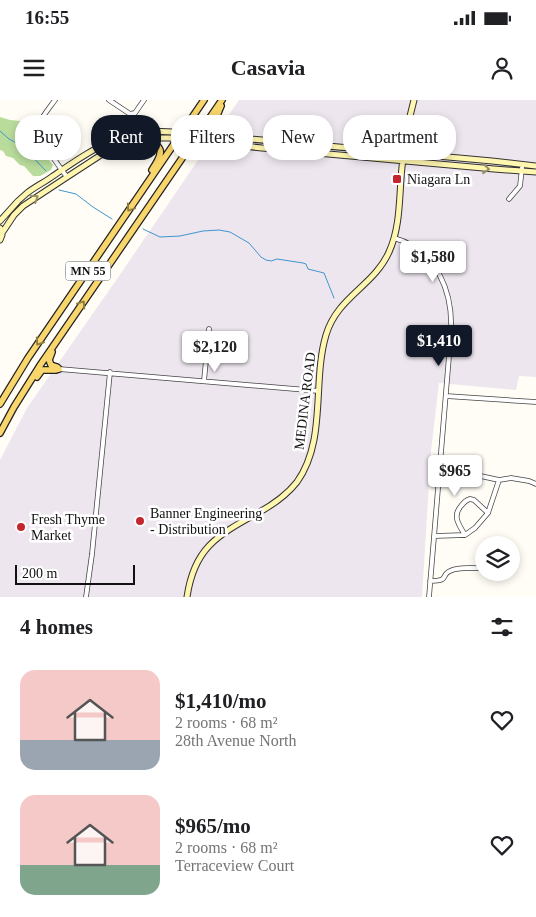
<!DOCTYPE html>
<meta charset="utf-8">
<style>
:root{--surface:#fff;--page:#f6f6f6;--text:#202124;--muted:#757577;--accent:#111827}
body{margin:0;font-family:Georgia,serif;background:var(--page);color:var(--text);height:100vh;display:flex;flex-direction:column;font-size:19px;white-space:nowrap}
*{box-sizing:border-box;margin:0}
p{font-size:16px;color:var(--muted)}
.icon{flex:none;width:28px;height:28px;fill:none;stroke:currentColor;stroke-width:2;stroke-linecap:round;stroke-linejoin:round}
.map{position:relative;height:497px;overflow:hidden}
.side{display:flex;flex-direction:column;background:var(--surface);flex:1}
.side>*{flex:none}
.hud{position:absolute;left:15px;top:15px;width:506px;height:45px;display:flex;gap:10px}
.tools{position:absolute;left:475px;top:436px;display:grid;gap:10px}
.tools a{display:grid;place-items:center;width:45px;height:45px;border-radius:50%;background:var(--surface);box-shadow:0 2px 8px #0003;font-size:25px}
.scale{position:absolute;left:15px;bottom:12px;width:120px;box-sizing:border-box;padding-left:5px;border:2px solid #111;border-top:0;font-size:14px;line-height:18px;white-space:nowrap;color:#111;-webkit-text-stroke:4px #fff;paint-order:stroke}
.price{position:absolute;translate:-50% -42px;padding:0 11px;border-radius:5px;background:#fff;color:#222;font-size:16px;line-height:32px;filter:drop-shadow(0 1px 2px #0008)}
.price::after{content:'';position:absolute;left:50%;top:30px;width:15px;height:11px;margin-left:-8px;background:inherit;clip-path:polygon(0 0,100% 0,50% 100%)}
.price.on{background:var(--accent);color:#fff}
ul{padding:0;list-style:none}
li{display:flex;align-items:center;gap:15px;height:125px;padding:0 20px}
li span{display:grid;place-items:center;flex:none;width:140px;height:100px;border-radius:15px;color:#555}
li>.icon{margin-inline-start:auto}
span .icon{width:60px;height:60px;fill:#fffc;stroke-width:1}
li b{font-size:21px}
h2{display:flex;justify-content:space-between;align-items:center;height:60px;padding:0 20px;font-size:21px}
.tag{padding:0 18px;border-radius:20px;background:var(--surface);box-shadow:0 2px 8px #0003;font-size:18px;line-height:45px}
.tag.on{background:var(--accent);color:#fff}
.status{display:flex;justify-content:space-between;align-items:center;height:35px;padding:0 25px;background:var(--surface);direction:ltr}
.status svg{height:14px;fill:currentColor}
header{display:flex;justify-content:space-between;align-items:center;height:65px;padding:0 20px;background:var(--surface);font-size:22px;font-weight:800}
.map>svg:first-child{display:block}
.industrial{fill:#eee6ef}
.forest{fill:#b9dc9c}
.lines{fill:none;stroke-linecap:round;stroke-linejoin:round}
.stream{stroke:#3f96cf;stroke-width:1}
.street-casing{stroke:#444;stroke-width:5.5}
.secondary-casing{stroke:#333;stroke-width:7}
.primary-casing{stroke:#222;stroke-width:8}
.street{stroke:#fff;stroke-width:4}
.secondary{stroke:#fff6b0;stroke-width:5}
.primary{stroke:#f9d66b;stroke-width:5.5}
.oneway{stroke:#948f68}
.oneway2{stroke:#917d42}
.poi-dot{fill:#c4262e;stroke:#fff;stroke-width:2}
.labels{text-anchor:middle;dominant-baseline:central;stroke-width:5;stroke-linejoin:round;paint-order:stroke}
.shield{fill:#fff;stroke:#585858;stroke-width:1}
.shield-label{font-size:12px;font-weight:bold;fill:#111}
.poi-label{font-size:14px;fill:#111;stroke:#fff;text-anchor:start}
.street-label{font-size:14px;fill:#111;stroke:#fff}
</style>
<div class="status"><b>16:55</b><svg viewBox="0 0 49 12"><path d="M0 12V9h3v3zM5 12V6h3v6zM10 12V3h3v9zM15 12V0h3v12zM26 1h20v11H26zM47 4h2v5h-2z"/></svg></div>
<header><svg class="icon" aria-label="menu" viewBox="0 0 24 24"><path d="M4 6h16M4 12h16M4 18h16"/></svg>Casavia<svg class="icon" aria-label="person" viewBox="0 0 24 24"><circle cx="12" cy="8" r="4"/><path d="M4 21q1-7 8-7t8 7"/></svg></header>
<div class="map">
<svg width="536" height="497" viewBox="0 0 536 497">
<rect width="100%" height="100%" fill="#fffdf5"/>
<!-- industrial -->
<path class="industrial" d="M239,0H536V277L519,276L516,290L439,283L431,351L422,497H0V360L27,308L119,176Z"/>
<!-- forest -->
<path class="forest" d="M0,17L10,20L20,21L39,53L49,60L53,65L51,70L40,76H33L24,66L20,65L13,58L6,56L3,51L0,50Z"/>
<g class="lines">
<!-- stream -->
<path class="stream" d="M0,31L9,39L22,46L46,71
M59,90L76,94L93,107L112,119
M143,129L160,137L180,136L203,131L219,130L230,132L249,143L261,157L266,160L271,161L277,159L303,163L306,164L308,169L324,173L334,198"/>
<!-- street casing -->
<g class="street-casing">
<path id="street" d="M55,0C50,7 40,19 38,26C35,34 61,69 67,77
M109,0L130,14L135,13L144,0
M509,99L520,86L522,68
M394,138C437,150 453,192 451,232L429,497
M59,269L319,291
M204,281L209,229
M446,296L536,302
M439,367L499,380L511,378L529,381L536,384
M465,435C459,425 452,416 461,406C464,402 466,400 470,399L474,400L488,413
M434,436L465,435L475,428L488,413L499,380
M430,481C451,481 440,475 450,471C460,466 473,469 484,468
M86,497L92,454L110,272"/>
</g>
<!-- secondary casing -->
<g class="secondary-casing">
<path id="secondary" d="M0,121L18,101L27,93C36,86 45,82 53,76C93,49 122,28 173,32L492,61L536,66
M0,128L2,135L0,140
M2,133L14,115L23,106L67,77L107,51L121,45L133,41L150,38H169L262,48L494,69L536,72
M187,497C194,449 216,436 256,414C271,406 286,396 297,382C327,340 312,282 326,235C337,197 374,186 389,152C401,126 399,95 402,67C404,44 408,22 414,0"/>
</g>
<!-- primary casing -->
<g class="primary-casing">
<path id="primary" d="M221,6C213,24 212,27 229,38
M138,40C163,45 166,49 152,70
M52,252L49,260L51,265L57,267L59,269
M37,277L42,270H56L59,269
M0,304L28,258L204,0
M0,333L14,307L41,264L222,0"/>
</g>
<!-- street -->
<use href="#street" class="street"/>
<!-- secondary -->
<use href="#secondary" class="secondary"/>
<!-- primary -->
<use href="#primary" class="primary"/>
</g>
<!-- one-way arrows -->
<defs><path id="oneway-chevron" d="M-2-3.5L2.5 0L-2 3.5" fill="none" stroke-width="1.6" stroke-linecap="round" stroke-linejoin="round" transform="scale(1.25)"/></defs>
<g class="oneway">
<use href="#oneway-chevron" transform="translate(486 69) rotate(5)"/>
<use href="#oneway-chevron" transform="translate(35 98) rotate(-33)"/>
</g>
<g class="oneway2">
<use href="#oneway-chevron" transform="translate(130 108) rotate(124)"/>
<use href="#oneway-chevron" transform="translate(82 204) rotate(-56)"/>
<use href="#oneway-chevron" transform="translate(39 242) rotate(124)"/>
</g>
<!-- markers -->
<g class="poi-dot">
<rect x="392" y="74" width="10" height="10" rx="2.5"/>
<circle cx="140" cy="421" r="5"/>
<circle cx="21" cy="427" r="5"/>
</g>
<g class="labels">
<!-- shield labels -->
<rect class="shield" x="65.5" y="161.5" width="45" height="19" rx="4"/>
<g class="shield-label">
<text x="88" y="171">MN 55</text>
</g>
<!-- poi labels -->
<g class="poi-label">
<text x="407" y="79">Niagara Ln</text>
<text x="150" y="413">Banner Engineering<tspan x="150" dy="16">- Distribution</tspan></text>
<text x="31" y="419">Fresh Thyme<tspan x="31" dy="16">Market</tspan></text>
</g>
<!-- street labels -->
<g class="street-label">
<text transform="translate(305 301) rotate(-83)">MEDINA ROAD</text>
</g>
</g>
</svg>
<div class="tools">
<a><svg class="icon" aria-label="layers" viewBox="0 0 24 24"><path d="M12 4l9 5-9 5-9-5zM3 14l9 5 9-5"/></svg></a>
</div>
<div class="scale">200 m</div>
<b class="price" style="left:433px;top:183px">$1,580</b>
<b class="price on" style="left:439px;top:267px">$1,410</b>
<b class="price" style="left:215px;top:273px">$2,120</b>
<b class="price" style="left:455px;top:397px">$965</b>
<div class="hud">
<a class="tag">Buy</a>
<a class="tag on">Rent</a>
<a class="tag">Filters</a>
<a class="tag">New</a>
<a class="tag">Apartment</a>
</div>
</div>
<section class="side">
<h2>4 homes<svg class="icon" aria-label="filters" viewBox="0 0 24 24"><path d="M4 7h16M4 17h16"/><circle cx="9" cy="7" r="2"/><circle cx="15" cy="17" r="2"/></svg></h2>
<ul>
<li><span style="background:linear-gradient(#f6c9c9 70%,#9aa5b1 0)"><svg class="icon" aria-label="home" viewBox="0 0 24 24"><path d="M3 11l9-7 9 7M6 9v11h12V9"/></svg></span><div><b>$1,410/mo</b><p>2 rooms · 68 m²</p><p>28th Avenue North</p></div><svg class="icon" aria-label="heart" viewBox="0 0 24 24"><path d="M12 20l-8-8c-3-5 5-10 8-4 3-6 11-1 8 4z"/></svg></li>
<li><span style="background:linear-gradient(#f6c9c9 70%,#7fa58c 0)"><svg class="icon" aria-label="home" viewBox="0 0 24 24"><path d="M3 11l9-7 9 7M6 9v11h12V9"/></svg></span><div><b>$965/mo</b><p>2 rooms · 68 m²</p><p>Terraceview Court</p></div><svg class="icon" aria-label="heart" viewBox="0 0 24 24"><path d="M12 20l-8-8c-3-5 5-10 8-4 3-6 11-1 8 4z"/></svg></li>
</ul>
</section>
